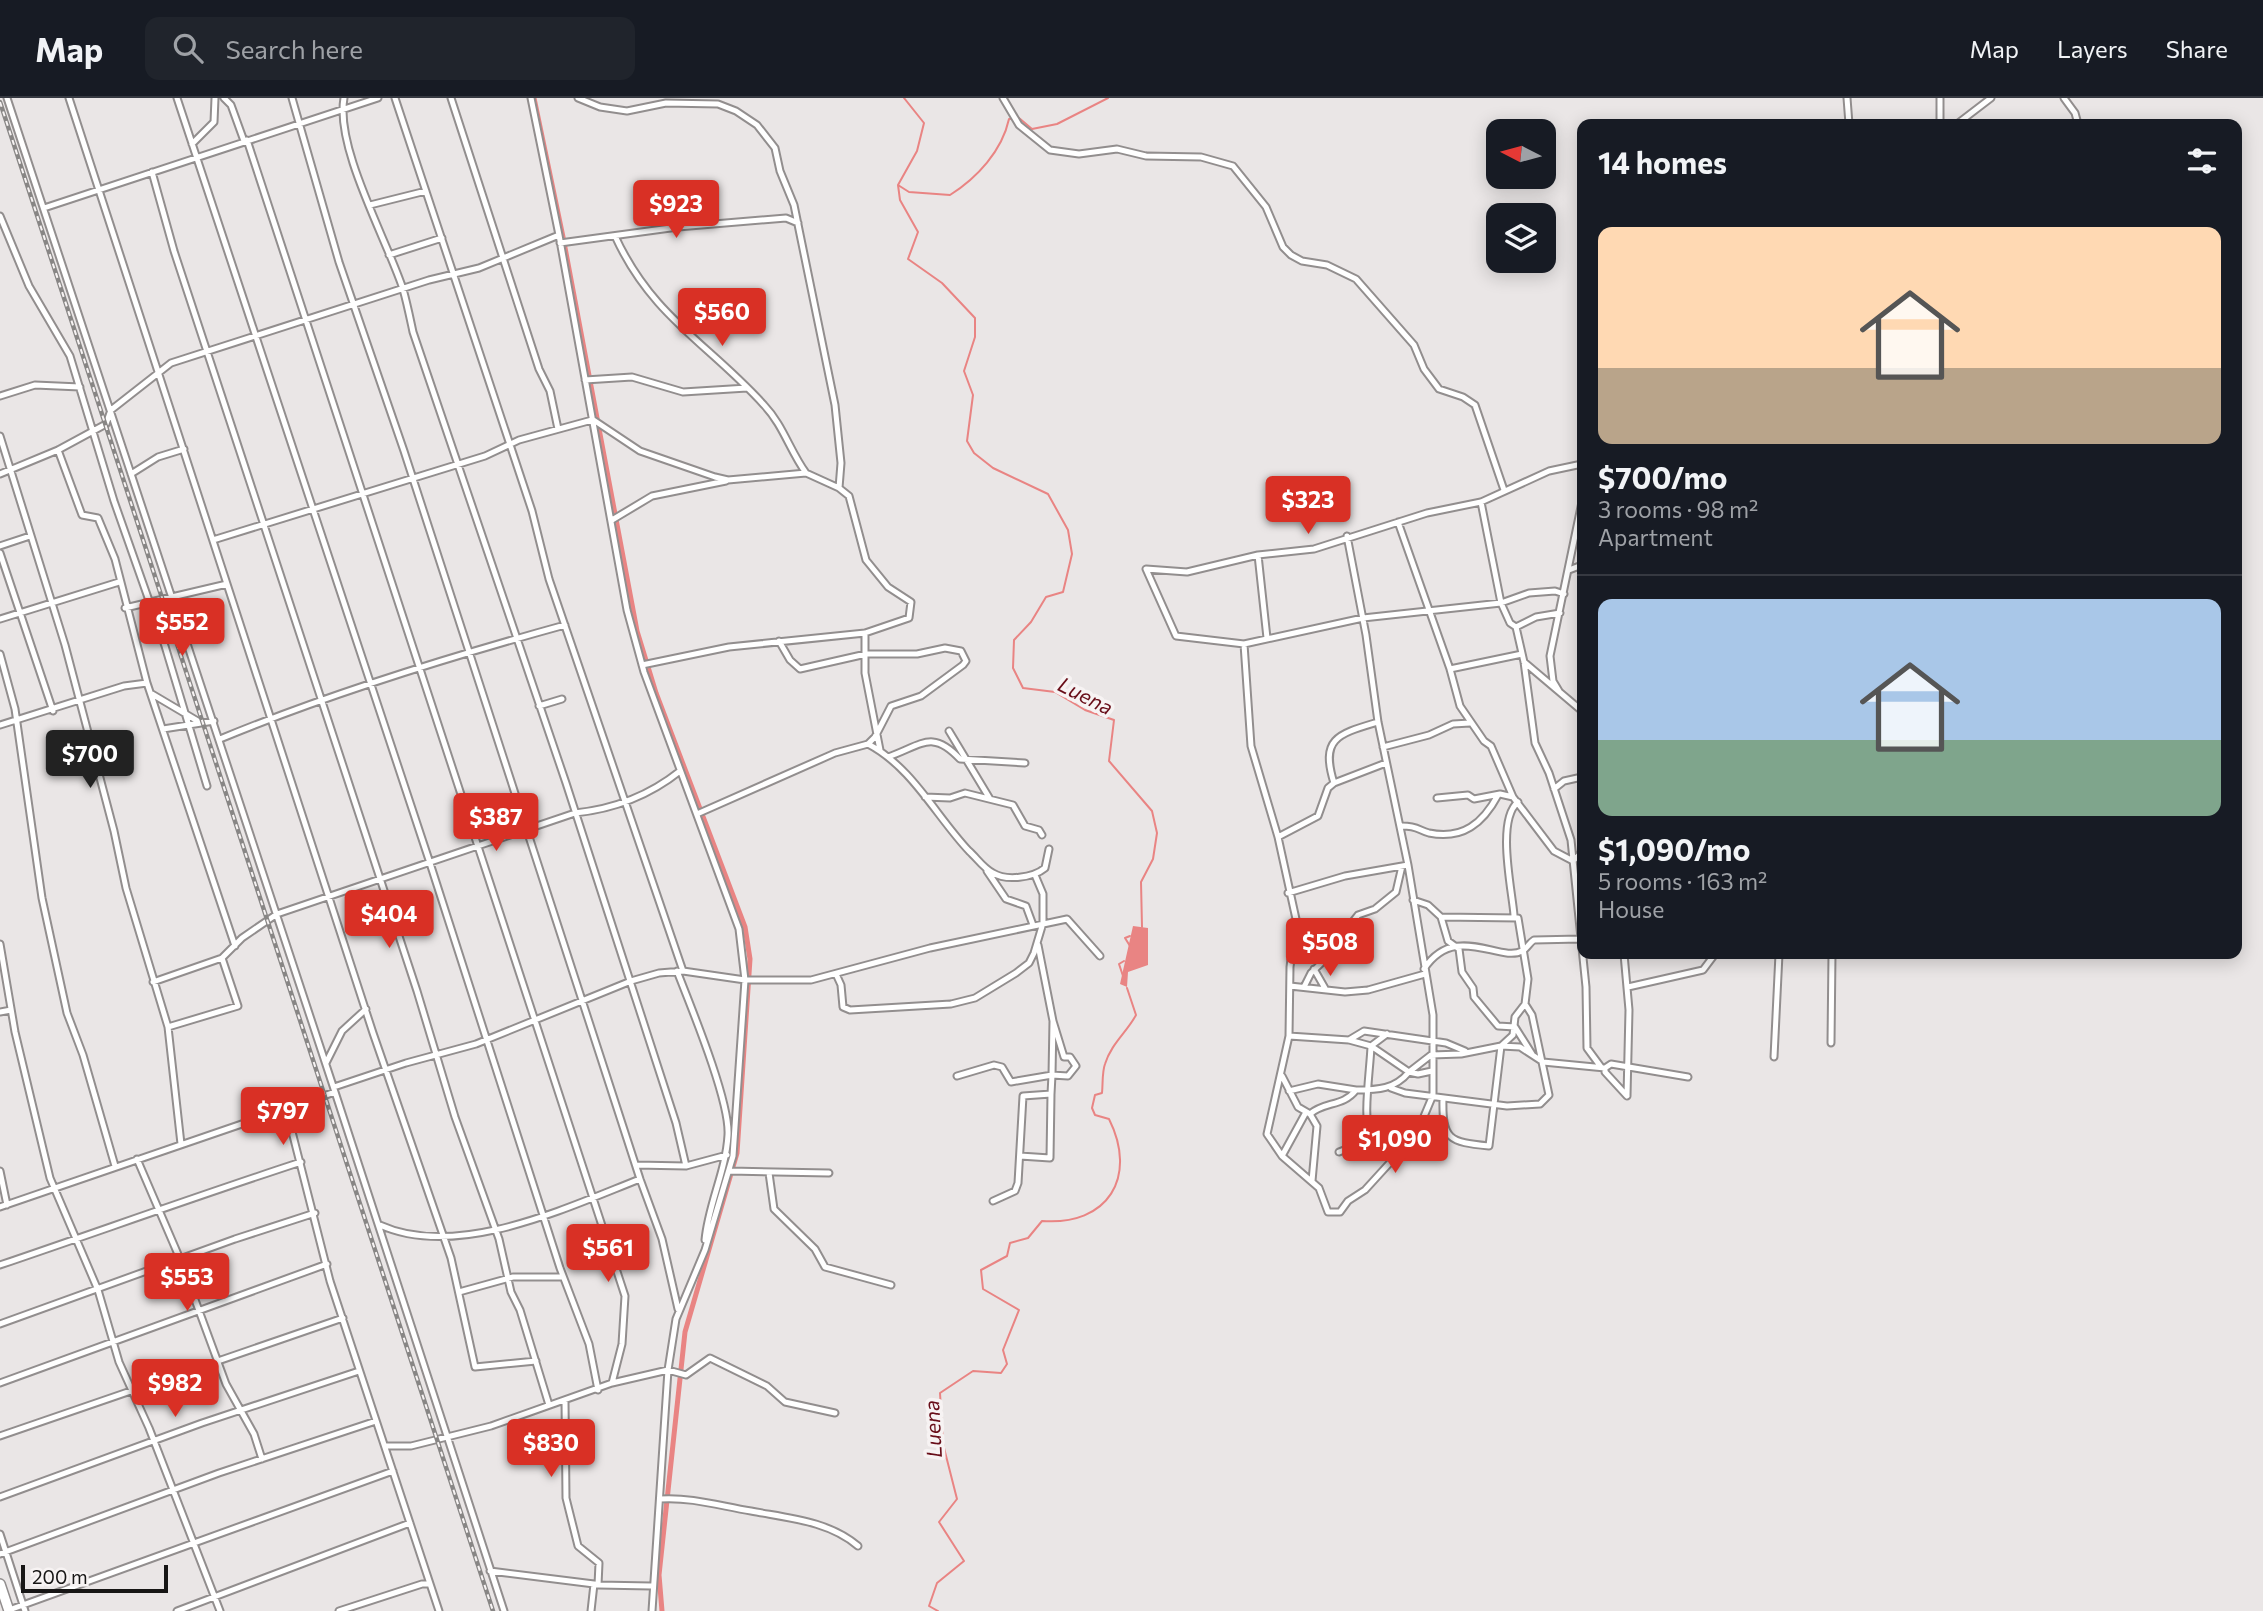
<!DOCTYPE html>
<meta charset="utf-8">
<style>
:root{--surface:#171b24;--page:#20242c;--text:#f1f3f6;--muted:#9ea1a6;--line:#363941;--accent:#d93025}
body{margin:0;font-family:Commissioner,sans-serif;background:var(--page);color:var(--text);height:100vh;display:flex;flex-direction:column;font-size:26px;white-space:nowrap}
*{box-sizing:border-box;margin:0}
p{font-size:23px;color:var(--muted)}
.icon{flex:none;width:38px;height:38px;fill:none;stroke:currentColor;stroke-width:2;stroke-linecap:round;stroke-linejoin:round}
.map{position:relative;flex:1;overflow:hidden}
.details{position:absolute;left:1577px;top:21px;width:665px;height:840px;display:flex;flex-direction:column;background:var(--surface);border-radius:14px;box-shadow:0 4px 18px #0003}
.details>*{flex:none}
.needle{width:46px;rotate:276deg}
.tools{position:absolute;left:1486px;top:21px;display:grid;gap:14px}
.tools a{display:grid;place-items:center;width:70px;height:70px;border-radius:14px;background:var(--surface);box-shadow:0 4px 18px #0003;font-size:35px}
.scale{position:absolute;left:21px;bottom:18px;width:147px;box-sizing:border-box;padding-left:7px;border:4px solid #171615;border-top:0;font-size:19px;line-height:24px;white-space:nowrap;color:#171615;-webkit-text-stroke:5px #f7f3f3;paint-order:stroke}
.price{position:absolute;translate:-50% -60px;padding:0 16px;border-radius:7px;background:var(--accent);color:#fff;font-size:23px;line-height:46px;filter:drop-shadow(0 2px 4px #0008)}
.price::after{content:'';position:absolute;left:50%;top:42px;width:21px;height:16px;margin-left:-10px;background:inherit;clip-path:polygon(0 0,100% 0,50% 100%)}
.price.selected{background:#222;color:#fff}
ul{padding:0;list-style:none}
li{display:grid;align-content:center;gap:14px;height:371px;padding:0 21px}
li+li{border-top:2px solid var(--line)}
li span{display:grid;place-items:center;height:217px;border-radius:14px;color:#555}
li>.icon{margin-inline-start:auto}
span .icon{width:126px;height:126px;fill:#fffc;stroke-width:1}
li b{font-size:30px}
h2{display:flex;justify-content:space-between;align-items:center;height:84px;padding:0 21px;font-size:30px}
header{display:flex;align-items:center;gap:42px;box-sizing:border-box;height:98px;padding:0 35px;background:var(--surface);border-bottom:2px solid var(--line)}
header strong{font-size:33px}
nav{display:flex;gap:38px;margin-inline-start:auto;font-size:24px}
.search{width:490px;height:63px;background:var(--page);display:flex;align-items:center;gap:18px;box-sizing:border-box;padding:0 24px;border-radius:14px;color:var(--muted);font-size:26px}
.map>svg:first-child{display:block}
.water{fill:#e98483}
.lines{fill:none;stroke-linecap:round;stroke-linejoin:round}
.stream{stroke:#e98483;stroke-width:2}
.canal{stroke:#e98483;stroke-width:5}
.minor-casing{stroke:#928e8e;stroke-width:9}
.primary-casing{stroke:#928e8e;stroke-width:12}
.minor{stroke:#fff;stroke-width:5}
.primary{stroke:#fff;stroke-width:9}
.rail-casing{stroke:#888685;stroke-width:4.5}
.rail{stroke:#f7f3f3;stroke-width:2;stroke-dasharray:5;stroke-linecap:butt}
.labels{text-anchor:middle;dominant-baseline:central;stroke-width:7;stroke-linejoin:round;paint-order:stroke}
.water-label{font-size:21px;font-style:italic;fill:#680d18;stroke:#f7f3f3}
</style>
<header>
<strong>Map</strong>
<div class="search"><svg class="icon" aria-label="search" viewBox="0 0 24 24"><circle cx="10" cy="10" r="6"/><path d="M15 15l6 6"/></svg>Search here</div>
<nav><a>Map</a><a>Layers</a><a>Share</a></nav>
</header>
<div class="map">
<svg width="2263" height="1513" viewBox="0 0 2263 1513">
<rect width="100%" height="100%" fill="#eae6e6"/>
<!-- water -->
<path class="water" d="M1133,828L1148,830V867L1128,874L1127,889L1120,886Z"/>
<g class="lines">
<!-- stream -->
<path class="stream" d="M904,0L924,25L917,53L898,87L900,102L918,134L908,161L942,185L975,220V239L964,273L973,297L967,343L974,355L993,370L1048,396L1068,432L1072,456L1063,494L1046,499L1031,524L1014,542L1013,570L1023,590L1055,594L1085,612L1114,622L1109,663L1152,713L1157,735L1153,761L1141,784L1142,829
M898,87L909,94L950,97C977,80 1002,53 1009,21L1019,20L1032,31L1057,26L1108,0
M1130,838L1125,840L1130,848
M1123,878L1119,866L1124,863
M938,1513L929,1508L937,1485L964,1463L939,1424L957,1401L943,1346L940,1295L973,1273L1001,1275L1007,1266L1003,1252L1019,1212L983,1191L981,1172L1007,1158L1010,1145L1028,1140L1042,1123C1108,1128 1138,1079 1109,1021L1095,1017L1092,1010L1095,997L1102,995C1103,985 1102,974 1105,966C1111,946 1127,934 1136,917L1127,890"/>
<!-- canal -->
<path class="canal" d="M534,0L563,139L637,533L656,595L745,829L750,861L737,1055L685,1234L659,1477L662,1513"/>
<!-- minor casing -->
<g class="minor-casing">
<path id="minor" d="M69,0L373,935L451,1160L475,1269L536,1263
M177,0L429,762L560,1170L589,1246L598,1292
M224,0L231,7L244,43
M292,0L339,164L404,353L640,1081L662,1141L678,1211
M344,0C335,50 387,142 403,191C407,205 410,220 413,234L566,685L676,1025L686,1068
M395,0L532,413L549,481L683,873L745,882H811L930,850L1067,821L1100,858
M451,0L539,271L550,293L558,331
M578,0L600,9L627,13L666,5L718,6L736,13L757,27L775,50L780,73L794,107L835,307L841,365L839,390
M1003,0L1019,27L1050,52L1079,56L1117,51L1146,58L1201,59L1233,68L1266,109L1283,149L1291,157L1302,163L1327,167L1356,181L1414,247L1424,271L1439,291L1463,299L1475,307L1504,392
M1847,0L1849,26
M2064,0L2075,15L2078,26
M1940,26V0
M1957,26L1991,0
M247,42L625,1198L622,1246L612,1285
M192,46L214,24L215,0
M152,74L174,153L417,893L455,1019L499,1141L511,1194L520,1212L549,1307
M370,107L426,93
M44,110L378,0
M0,118L29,188L70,258L114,403L165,548L207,688
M559,137L627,512L644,574L739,831L745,882L733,1058L705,1152L676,1221L668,1272L652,1513
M615,138C652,219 709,246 764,307C783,327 790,353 806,375
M560,145L678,129L786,120L798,125
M389,157L442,140
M585,282L632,279L683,294L747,290
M0,298L35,287L80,289
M592,321L640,353L715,379L728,382L806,375L839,390L849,398L866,462L888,489L911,504L909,520L865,535L729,549L642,567
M0,338L65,547L114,733L126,790L168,929L181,1046
M58,352L82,417L98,420L115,461L147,585
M0,376L58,352L106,326L111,312L171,265L429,182L479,170L559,137L531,0
M131,376L158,359L184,351
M1481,404L1501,505L1510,525L1516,529L1524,564L1535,645L1549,675L1571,742L1586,889L1587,950L1601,969
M612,422L652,398L726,383
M1398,424L1450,571L1460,608L1484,643L1491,648L1513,699L1554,753L1573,763L1582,754
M1347,438L1366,537L1378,624L1408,767
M213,442L485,358L519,342L592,322
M0,448L30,438
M0,455L53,613
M1258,457L1267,540
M1569,472L1582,467
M1564,496L1555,493L1529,495L1501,505L1363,520L1244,546L1176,538L1146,471L1187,474L1258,457L1314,451L1427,415L1481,404L1549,373L1582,366
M125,510L227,486
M0,521L119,484
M1516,529L1536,519L1560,515
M865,535V575L880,652
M779,543L790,562L800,571L866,556H917L945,550L961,553L966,563L963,567L921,598L891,608L875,639L868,646
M1244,546L1251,648L1278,739L1296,821L1290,869L1289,938L1267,1036L1282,1058L1319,1090L1328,1114H1340L1348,1103L1365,1092L1417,1035L1433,997V917L1408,767L1345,778L1288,795
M0,556L15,611L42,800L67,915L83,957L115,1068
M1524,564L1582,613
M1450,571L1522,556
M1559,593L1553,583L1550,558L1582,404
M152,596L201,625
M539,608L562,601
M0,627L124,588L147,585L235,848
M163,631L214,623
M949,633L990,701
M220,641C331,595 449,559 565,527
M1383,649L1429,637L1453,626L1470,625
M888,659C922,647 932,631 960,661L1025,665
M1334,685C1320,640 1338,636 1378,624
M1554,691L1564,683L1582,679
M925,699L950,700L965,695L1013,707L1025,728L1039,732L1042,737
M1437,700L1468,697L1474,701L1500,696L1513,699
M697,716L835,655L868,646C912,669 936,718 969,753C977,760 983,770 993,775C1006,783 1033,780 1045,770L1049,751
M1402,728C1418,728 1418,732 1429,735C1463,742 1483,725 1498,697
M1278,739L1318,718L1328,690L1334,685L1386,665
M987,773L1006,801L1026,808L1033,827
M1514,817C1512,792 1496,722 1518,704
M1441,819L1448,843L1459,851L1462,874L1473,890L1474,899L1498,928L1515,929L1532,956
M0,846L15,934L50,1080L98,1192L119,1264L149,1330L220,1513
M1038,847L1053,923
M1624,856L1629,912L1627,998
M1314,871L1326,892
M1424,871C1455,824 1500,865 1522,853C1527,851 1529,845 1534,842L1580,841
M677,873C691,909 730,1003 728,1037C726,1073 708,1107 705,1142
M836,876L841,887L843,909L850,912L951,906L975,900L1016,875L1029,865L1034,855L1043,825V796L1035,777
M153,884L222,860L242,840L277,816L575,715C614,711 650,697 680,673
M1290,888L1345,894L1368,892L1425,876
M1304,889L1311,875L1337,850L1343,836L1358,817L1375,811L1396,794L1402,768
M1628,889L1703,872L1715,856
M0,914L11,912
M168,929L238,908L222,860
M1289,938L1349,942L1371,948L1387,936
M1349,942L1364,933L1446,945L1465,953
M1831,945L1832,856
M1371,948L1409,974L1431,957L1461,956L1501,948L1520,949L1543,964L1605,970L1611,966L1688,979
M1371,948C1370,975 1362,1020 1371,1044L1407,1045
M1774,959L1779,856
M326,965L342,933L366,911
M1605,970V974L1627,998
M957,978L994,967L1002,969L1011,984L1052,977L1068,978L1076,968L1070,959H1064L1053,923L1052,977L1051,996
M1282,978L1298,1009L1310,1016L1317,1028L1312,1083
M334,989L406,965L476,946L631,883L659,875L683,873
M1391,990L1405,995L1507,1008L1540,1006L1549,997L1532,917L1525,906L1528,881L1518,820L1441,819L1428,807L1413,802
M1289,993L1318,986L1356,992
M335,994L504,1513
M1443,1000C1442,1042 1449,1044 1489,1048L1501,948L1513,937L1515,919L1525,906
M286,1010L330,1183L439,1513
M1310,1016C1325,1003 1343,1009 1356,992C1378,992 1395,991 1409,974L1418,976L1432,973
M1339,1054L1357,1047L1364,1049L1371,1044
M1282,1058L1305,1016
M137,1061L180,1161L226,1286L254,1336L262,1361
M636,1067L686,1068L727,1057
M0,1073L7,1107
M730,1073L829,1075
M769,1075L774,1111L815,1151L825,1169L891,1187
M993,1103L1015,1093L1018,1085L1023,998L1051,996L1050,1060L1020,1058
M0,1109L335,994L7,0
M380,1127C457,1162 566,1110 640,1081
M0,1167C100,1133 200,1097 301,1064
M459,1194L513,1179H563
M0,1226L235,1141L315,1115
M0,1285L327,1166
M565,1302L566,1400L578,1448L599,1465L598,1487L594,1486L591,1513
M0,1338L343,1220
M385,1348H411L491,1328L612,1285L668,1272L686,1277L710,1260L767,1288L785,1304L835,1315
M0,1399L202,1325L359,1273
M660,1401C692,1399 720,1408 751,1413C788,1420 829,1423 858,1448
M0,1436L25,1513
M0,1456L219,1375L376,1323
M490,1473L594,1486
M598,1487L651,1488
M9,1512L393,1373
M177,1513L410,1425
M339,1513L422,1486H429"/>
</g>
<!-- primary casing -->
<g class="primary-casing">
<path id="primary" d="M0,1486L9,1513"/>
</g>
<!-- minor -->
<use href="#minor" class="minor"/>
<!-- primary -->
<use href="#primary" class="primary"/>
<!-- rail casing -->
<g class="rail-casing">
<path id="rail" d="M0,4L493,1513"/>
</g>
<!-- rail -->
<use href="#rail" class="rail"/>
</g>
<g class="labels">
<!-- water labels -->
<g class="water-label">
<text transform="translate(1086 597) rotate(27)">Luena</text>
<text transform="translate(932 1331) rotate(-93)">Luena</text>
</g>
</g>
</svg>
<div class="tools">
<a><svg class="needle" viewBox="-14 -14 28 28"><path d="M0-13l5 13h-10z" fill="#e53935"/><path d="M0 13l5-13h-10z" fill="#9ea1a6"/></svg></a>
<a><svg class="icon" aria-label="layers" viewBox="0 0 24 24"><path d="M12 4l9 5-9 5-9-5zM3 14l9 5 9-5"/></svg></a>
</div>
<div class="scale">200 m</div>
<b class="price" style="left:676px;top:142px">$923</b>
<b class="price" style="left:722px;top:250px">$560</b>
<b class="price" style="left:1308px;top:438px">$323</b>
<b class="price" style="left:182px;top:560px">$552</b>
<b class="price selected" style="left:90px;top:692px">$700</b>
<b class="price" style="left:496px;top:755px">$387</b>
<b class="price" style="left:389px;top:852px">$404</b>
<b class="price" style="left:1330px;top:880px">$508</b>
<b class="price" style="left:283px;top:1049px">$797</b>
<b class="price" style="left:1395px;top:1077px">$1,090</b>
<b class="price" style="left:608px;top:1186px">$561</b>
<b class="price" style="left:187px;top:1215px">$553</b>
<b class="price" style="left:175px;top:1321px">$982</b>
<b class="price" style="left:551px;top:1381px">$830</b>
<section class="details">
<h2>14 homes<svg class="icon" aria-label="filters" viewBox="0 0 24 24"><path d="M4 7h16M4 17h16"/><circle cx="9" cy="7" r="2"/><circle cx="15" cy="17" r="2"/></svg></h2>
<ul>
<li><span style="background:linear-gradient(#ffd9b3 65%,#b9a48a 0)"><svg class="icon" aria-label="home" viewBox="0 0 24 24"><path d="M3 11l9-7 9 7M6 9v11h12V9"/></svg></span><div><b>$700/mo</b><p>3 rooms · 98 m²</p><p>Apartment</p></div></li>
<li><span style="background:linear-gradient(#a9c7e8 65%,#7fa58c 0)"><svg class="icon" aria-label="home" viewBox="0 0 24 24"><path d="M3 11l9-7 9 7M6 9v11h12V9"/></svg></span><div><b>$1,090/mo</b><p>5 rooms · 163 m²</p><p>House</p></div></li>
</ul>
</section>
</div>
